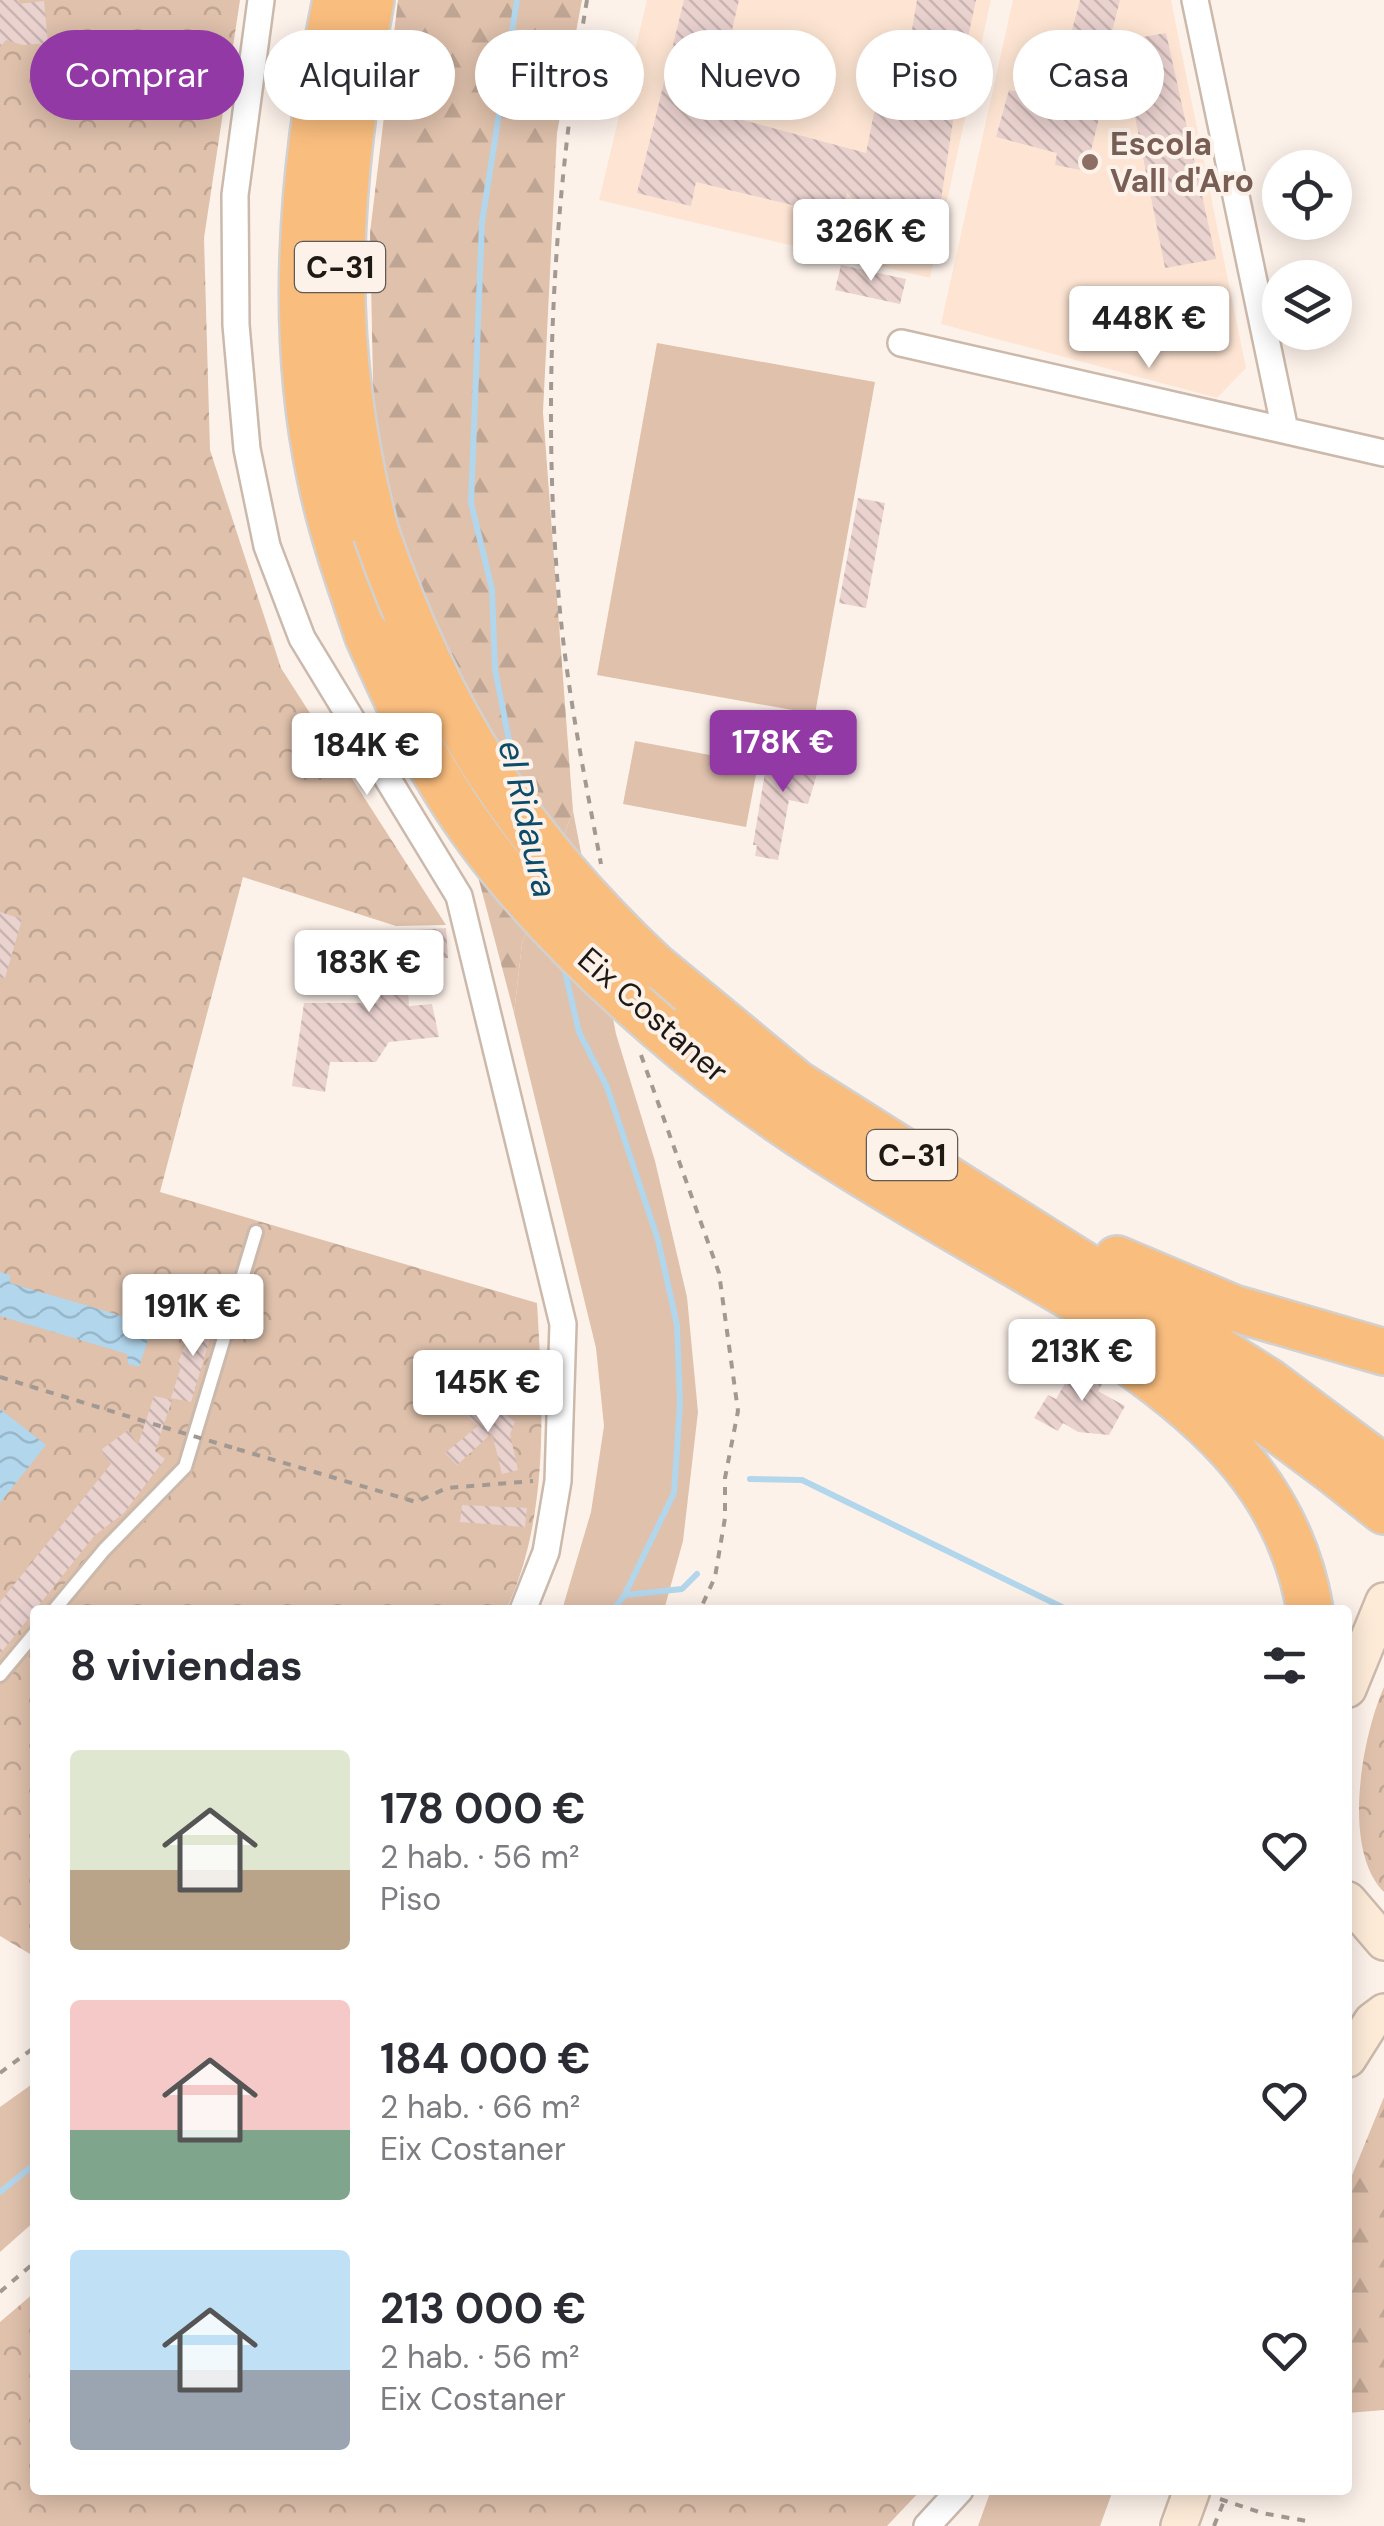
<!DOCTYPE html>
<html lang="es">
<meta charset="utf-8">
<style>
:root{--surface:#fff;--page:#f2f2f3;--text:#2b2b33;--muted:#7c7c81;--accent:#9239a5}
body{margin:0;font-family:"DM Sans",sans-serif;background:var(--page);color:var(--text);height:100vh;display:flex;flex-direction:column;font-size:38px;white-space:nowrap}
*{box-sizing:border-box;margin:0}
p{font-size:32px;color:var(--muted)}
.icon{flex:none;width:55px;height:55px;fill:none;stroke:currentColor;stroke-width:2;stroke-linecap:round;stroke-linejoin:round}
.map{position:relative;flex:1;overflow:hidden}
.panel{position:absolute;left:30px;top:1605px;width:1322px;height:890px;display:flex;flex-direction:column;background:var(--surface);border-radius:10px;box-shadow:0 5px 25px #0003}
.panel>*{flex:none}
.guide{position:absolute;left:30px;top:30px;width:1325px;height:90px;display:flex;gap:20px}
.fabs{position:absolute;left:1262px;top:150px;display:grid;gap:20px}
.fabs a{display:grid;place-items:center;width:90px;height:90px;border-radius:50%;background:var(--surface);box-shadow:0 5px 25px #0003;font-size:50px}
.price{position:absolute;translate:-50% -85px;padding:0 22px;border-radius:10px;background:#fff;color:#222;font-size:32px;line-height:65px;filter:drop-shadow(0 2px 5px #0008)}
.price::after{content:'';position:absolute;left:50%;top:60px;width:30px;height:22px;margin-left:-15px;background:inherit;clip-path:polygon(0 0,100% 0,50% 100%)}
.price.active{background:var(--accent);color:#fff}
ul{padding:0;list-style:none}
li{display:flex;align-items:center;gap:30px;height:250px;padding:0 40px}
li span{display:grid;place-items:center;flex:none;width:280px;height:200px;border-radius:10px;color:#555}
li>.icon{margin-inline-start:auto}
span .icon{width:120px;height:120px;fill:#fffc;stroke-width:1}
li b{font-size:42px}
h2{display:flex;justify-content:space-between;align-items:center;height:120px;padding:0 40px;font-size:42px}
.tag{padding:0 35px;border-radius:45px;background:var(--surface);box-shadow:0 5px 25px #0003;font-size:35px;line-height:90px}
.tag.active{background:var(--accent);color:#fff}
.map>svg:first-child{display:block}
.built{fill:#fee5d3}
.grass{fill:#dfc1ac}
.forest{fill:url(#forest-firs)}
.park{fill:url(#park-crowns)}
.water{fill:url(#water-waves)}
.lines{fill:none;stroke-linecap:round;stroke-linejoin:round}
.stream{stroke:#b2d6ec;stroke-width:6}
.building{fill:url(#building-back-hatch)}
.lane-casing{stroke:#cbb9ac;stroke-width:18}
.street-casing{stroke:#cbb9ac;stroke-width:30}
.secondary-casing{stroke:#cbb9ac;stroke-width:40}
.highway-casing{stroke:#d2d1d0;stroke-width:50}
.path{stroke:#a29992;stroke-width:4;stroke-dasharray:8 8;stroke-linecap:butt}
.lane{stroke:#fff;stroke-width:12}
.street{stroke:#fff;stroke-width:25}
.secondary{stroke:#fdebd8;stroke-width:35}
.highway{stroke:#f9bd7e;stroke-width:45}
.highway-bridge-casing{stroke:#d2d1d0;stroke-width:50;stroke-linecap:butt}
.path-bridge{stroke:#a29992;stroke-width:4;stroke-dasharray:8 8;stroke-linecap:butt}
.highway-bridge{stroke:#f9bd7e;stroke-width:45}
.education-dot{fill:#8d6e63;stroke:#fdf2ea;stroke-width:4}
.labels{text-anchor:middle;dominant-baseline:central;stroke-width:8;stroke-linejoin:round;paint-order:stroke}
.shield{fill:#fdf2ea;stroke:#625a54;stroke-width:2.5}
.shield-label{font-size:30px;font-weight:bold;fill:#1f1914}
.education-label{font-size:32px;font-weight:bold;fill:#785e54;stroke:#fdf2ea;text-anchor:start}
.street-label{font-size:32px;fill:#1f1914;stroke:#fdf2ea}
.water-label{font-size:35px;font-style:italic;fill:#0b4c6a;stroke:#fdf2ea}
</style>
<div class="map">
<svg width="1384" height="2526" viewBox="0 0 1384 2526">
<defs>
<pattern id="forest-firs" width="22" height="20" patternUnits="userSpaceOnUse" patternTransform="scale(2.5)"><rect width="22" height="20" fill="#dfc1ac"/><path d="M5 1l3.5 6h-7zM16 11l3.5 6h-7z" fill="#bfa593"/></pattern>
<pattern id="park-crowns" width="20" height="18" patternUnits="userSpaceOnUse" patternTransform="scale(2.5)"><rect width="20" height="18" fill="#dfc1ac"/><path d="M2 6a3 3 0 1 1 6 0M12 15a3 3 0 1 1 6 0" fill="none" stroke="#bfa593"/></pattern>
<pattern id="water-waves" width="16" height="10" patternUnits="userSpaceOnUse" patternTransform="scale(2.5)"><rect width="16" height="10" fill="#b2d6ec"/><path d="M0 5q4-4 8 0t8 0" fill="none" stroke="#99b7ca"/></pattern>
<pattern id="building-back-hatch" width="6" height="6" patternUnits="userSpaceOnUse" patternTransform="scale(2.5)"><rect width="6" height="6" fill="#ead2cf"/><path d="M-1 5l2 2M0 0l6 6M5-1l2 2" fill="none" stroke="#c8b4b1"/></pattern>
</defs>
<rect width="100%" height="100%" fill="#fdf2ea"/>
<!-- built -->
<path class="built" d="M647,0H991L930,278L599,200Z
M1013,0H1171L1246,368L1217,398L941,324Z"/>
<!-- grass -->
<path class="grass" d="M657,343L875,382L815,714L597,675Z
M635,741L758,764L746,827L623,804Z
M573,811L616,1034L655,1161L687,1297L698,1412L683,1541L664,1610H562L591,1512L604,1426L596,1348L514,1013L522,944Z
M35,2082V2221L0,2252V2107Z
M991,2490H1113L1100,2526H978Z"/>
<!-- forest -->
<path class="forest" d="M398,0H582L557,133L543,412L573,811L522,944L514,1013L476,869L410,675L374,430L370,233Z
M1384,2097V2410L1348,2413V2185Z"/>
<!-- park -->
<path class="park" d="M0,0H240L204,238L210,450L281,668L446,925L396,926L243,877L160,1192L537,1303C543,1402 550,1518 506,1610H35V1957L0,1936Z
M1384,1687V1892C1341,1849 1362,1737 1384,1687Z
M35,2292V2490H921L887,2526H0V2322Z"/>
<!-- water -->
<path class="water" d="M0,1272L10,1275V1283L153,1325L139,1367L128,1364L127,1354L0,1316Z
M0,1409L46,1445L0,1503Z"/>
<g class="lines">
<!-- stream -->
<path class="stream" d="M516,776L495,669L492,589L471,503L482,222L517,0
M564,968L579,1032L607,1087L658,1240L677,1325L680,1404L674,1493L624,1596L613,1610
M750,1479L802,1480L1068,1610
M625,1595L682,1589L697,1574
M0,2192L35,2164"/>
</g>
<!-- building -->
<path class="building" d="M0,0H19L18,4L44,1L48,43L23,45L6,40L0,47Z
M684,0H739L713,112L866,153L883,68L905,71L917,0H976L967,42L977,43L972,71L961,69L937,226L881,212L871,215L847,193L842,217L696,182L691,206L637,193Z
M1080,0H1120L1109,43L1118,41L1086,171L1055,165L1057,153L996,137L1009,90L1053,101Z
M1166,33L1216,259L1165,268L1120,41Z
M841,265L906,279L900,304L835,290Z
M858,498L885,503L866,608L839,603Z
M776,746L823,754L808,804L789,800L778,860L755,856L757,845H753L768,754H774Z
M0,912L22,919L5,978H0Z
M446,928L448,958L406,960L409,1006L432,1004L439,1037L389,1042L376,1062H330L325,1092L292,1086L304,1003H378L391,967L382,968L381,948L390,947L389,932Z
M197,1316L215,1322L191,1402L171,1398L181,1367L177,1365Z
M1081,1356L1106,1378L1098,1391L1125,1406L1109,1435L1078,1432L1063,1423L1058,1431L1034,1418L1048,1395L1056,1399Z
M154,1396L172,1400L155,1451L165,1459L124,1513L95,1535L0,1654V1602L111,1464L101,1450L128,1430L138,1445Z
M482,1396L515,1422L510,1434L518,1470L502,1474L492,1433L457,1465L445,1453L478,1426L464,1412Z
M462,1505L527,1508L525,1527L460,1522Z"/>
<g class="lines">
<!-- lane casing -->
<g class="lane-casing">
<path id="lane" d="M54,1610L104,1550L185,1467L256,1232
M0,1675L35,1633"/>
</g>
<!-- street casing -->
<g class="street-casing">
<path id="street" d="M261,0L235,195L236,325L247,449L267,546L302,638L459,896L563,1324L558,1481L546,1552L523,1610
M1195,0L1285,430
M901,343L1384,453
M927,2526L960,2490"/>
</g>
<!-- secondary casing -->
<g class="secondary-casing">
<path id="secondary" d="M1348,1689L1384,1601
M1348,1900L1384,1942
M1348,2059L1372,2021L1384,2012
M1179,2526L1192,2490"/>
</g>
<!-- highway casing -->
<g class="highway-casing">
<path id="highway" d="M336,0C304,152 288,322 320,475C331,530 350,583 368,636
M371,0C336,189 326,345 376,533
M653,965L797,1084L1269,1382L1384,1468
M660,1028C799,1150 967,1233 1124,1328C1215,1383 1302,1444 1384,1511
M1117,1259L1233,1308L1384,1352
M1119,1355C1214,1421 1290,1491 1310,1610"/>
</g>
<!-- path -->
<path class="path" d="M587,0C554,193 542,393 558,588C565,680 584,774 601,864
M641,1055L719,1273L738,1411L725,1478V1518L715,1577L700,1610
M0,1377L163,1427
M237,1449L416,1502L447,1488L533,1481
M0,2073L35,2047
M0,2292L35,2262
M1220,2499L1262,2513L1312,2522
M1214,2526L1224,2501"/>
<!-- lane -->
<use href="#lane" class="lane"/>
<!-- street -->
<use href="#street" class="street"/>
<!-- secondary -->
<use href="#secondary" class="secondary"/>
<!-- highway -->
<use href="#highway" class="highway"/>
<!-- highway-bridge casing -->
<g class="highway-bridge-casing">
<path id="highway-bridge" d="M376,533C438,712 515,835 653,965
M368,636C391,687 414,739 444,787C499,878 580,959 660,1028"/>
</g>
<!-- path-bridge -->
<path class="path-bridge" d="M163,1427L237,1449"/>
<!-- highway-bridge -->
<use href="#highway-bridge" class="highway-bridge"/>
</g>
<!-- markers -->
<circle class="education-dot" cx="1090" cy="162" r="10"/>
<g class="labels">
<!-- shield labels -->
<g class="shield">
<rect x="295" y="242" width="90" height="50" rx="8"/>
<rect x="867" y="1130" width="90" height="50" rx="8"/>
</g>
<g class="shield-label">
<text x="340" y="267">C-31</text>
<text x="912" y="1155">C-31</text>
</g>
<!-- education labels -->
<g class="education-label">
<text x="1110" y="144">Escola<tspan x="1110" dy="37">Vall d'Aro</tspan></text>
</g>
<!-- street labels -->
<g class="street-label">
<text transform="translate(653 1015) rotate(41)">Eix Costaner</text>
</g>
<!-- water labels -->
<g class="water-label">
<text transform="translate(528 819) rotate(77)">el Ridaura</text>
</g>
</g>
</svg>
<div class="fabs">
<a><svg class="icon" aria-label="locate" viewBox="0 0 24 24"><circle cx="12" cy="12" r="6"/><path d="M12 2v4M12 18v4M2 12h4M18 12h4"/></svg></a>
<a><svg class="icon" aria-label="layers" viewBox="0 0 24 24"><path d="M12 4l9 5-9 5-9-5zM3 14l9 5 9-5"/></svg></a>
</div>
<b class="price" style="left:871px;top:284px">326K €</b>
<b class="price" style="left:1149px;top:371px">448K €</b>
<b class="price active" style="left:783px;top:795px">178K €</b>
<b class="price" style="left:367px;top:798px">184K €</b>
<b class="price" style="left:369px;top:1015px">183K €</b>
<b class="price" style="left:193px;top:1359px">191K €</b>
<b class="price" style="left:1082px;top:1404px">213K €</b>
<b class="price" style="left:488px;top:1435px">145K €</b>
<div class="guide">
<a class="tag active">Comprar</a>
<a class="tag">Alquilar</a>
<a class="tag">Filtros</a>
<a class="tag">Nuevo</a>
<a class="tag">Piso</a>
<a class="tag">Casa</a>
</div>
<section class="panel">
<h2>8 viviendas<svg class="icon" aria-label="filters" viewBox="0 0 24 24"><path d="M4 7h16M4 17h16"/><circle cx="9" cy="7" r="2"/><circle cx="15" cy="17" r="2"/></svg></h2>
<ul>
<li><span style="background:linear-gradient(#dfe7d0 60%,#b9a48a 0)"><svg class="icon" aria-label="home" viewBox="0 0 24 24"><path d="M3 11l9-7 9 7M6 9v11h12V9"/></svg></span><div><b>178 000 €</b><p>2 hab. · 56 m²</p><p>Piso</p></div><svg class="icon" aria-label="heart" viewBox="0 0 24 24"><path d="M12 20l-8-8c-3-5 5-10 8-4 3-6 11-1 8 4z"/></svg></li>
<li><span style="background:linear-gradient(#f6c9c9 65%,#7fa58c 0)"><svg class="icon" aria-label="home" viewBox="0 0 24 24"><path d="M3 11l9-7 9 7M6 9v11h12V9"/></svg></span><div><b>184 000 €</b><p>2 hab. · 66 m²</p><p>Eix Costaner</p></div><svg class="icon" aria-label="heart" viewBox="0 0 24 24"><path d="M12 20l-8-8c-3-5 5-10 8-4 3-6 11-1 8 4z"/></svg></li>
<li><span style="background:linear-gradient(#bfe0f5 60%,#9aa5b1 0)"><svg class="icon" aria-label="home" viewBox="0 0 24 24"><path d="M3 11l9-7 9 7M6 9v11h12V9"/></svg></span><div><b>213 000 €</b><p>2 hab. · 56 m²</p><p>Eix Costaner</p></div><svg class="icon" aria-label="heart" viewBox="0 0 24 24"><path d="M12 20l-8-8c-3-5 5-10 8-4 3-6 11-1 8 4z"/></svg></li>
</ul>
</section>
</div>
